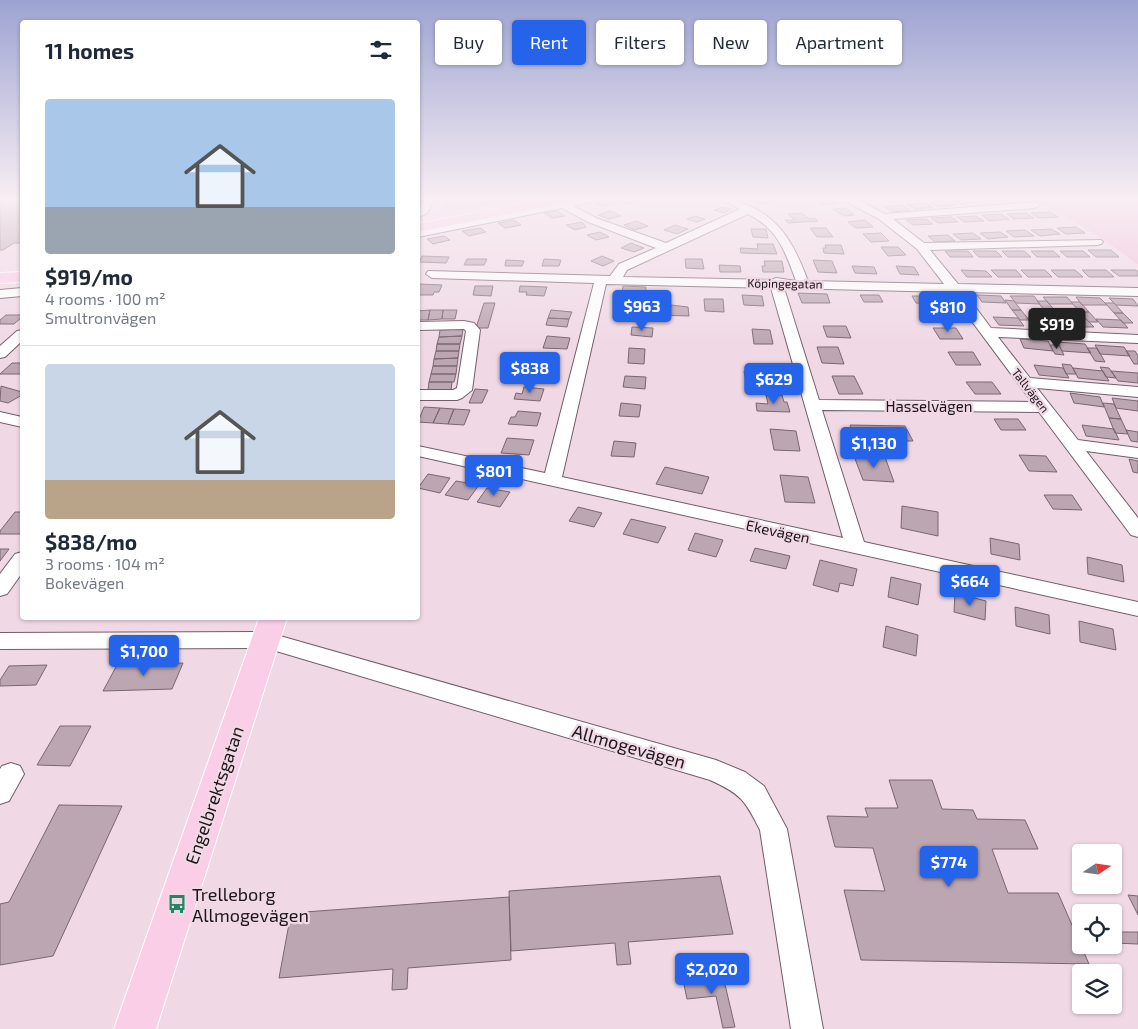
<!DOCTYPE html>
<meta charset="utf-8">
<style>
:root{--surface:#fff;--page:#f6f6f7;--text:#1f2937;--muted:#747a83;--line:#e0e1e3;--accent:#2563eb}
body{margin:0;font-family:"Exo 2",sans-serif;background:var(--page);color:var(--text);height:100vh;display:flex;flex-direction:column;font-size:19px;white-space:nowrap}
*{box-sizing:border-box;margin:0}
p{font-size:16px;color:var(--muted)}
.icon{flex:none;width:28px;height:28px;fill:none;stroke:currentColor;stroke-width:2;stroke-linecap:round;stroke-linejoin:round}
.map{position:relative;flex:1;overflow:hidden}
.side{position:absolute;left:20px;top:20px;width:400px;height:600px;display:flex;flex-direction:column;background:var(--surface);border-radius:5px;box-shadow:0 1px 4px #0004}
.side>*{flex:none}
.hud{position:absolute;left:435px;top:20px;width:475px;height:45px;display:flex;gap:10px}
.needle{width:32px;rotate:77deg}
.fabs{position:absolute;left:1072px;top:844px;display:grid;gap:10px}
.fabs a{display:grid;place-items:center;width:50px;height:50px;border-radius:5px;background:var(--surface);box-shadow:0 1px 4px #0004;font-size:25px}
.price{position:absolute;translate:-50% -42px;padding:0 11px;border-radius:5px;background:var(--accent);color:#fff;font-size:16px;line-height:32px;filter:drop-shadow(0 1px 2px #0008)}
.price::after{content:'';position:absolute;left:50%;top:30px;width:15px;height:11px;margin-left:-8px;background:inherit;clip-path:polygon(0 0,100% 0,50% 100%)}
.price.on{background:#222;color:#fff}
ul{padding:0;list-style:none}
li{display:grid;align-content:center;gap:10px;height:265px;padding:0 25px}
li+li{border-top:1px solid var(--line)}
li span{display:grid;place-items:center;height:155px;border-radius:5px;color:#555}
li>.icon{margin-inline-start:auto}
span .icon{width:90px;height:90px;fill:#fffc;stroke-width:1}
li b{font-size:21px}
h2{display:flex;justify-content:space-between;align-items:center;height:60px;padding:0 25px;font-size:21px}
.tag{padding:0 18px;border-radius:5px;background:var(--surface);box-shadow:0 1px 4px #0004;font-size:18px;line-height:45px}
.tag.on{background:var(--accent);color:#fff}
.map>svg:first-child{display:block}
.green{fill:#f0c0da}
.building{fill:#bca6b2;stroke:#7a6671}
.lines{fill:none;stroke-linecap:round;stroke-linejoin:round}
.minor-casing{stroke:#715e68;stroke-width:2}
.major-casing{stroke:#fff;stroke-width:2}
.minor{fill:#fff;fill-rule:evenodd}
.major{fill:#fbcee8;fill-rule:evenodd}
.labels{text-anchor:middle;dominant-baseline:central;stroke-width:4.5;stroke-linejoin:round;paint-order:stroke}
.far-street-label{font-size:12px;fill:#1b1418;stroke:#f0d9e5}
.street-label{font-size:15px;fill:#1b1418;stroke:#f0d9e5}
.near-street-label{font-size:18px;fill:#1b1418;stroke:#f0d9e5}
.near-poi-label{font-size:18px;fill:#1b1418;stroke:#f0d9e5;text-anchor:start}
</style>
<div class="map">
<svg width="1138" height="1029" viewBox="0 0 1138 1029">
<rect width="100%" height="100%" fill="#f0d9e5"/>
<!-- green -->
<path class="green" d="M444,199H522L442,213Z
M1031,199H1138V265C1105,239 1069,217 1031,199Z"/>
<!-- building -->
<path class="building" d="M0,199H22V243H14L3,250H0Z
M609,199L616,203L602,206L597,203Z
M616,199H631L637,201L626,204Z
M755,199H776L765,204L751,200Z
M814,199H829L837,203L823,205Z
M970,199L977,202L960,204L952,200Z
M947,200L955,205L938,207L930,202Z
M925,203L933,207L916,209L907,205Z
M902,205L910,210L893,212L885,207Z
M723,207L732,209L724,213L714,210Z
M846,208L854,215L844,216L833,209Z
M557,211L565,216L552,218L544,213Z
M611,211L621,216L609,219L598,215Z
M1050,212L1058,217L1039,218L1031,213Z
M802,213L809,219L814,218L818,221L788,223L785,220H795L788,214Z
M1026,213L1034,218L1014,219L1007,214Z
M1001,214L1009,219L989,221L982,215Z
M695,216L705,219L697,222L687,219Z
M976,216L984,221L964,222L957,217Z
M951,217L958,222L938,223L931,218Z
M926,219L933,224L913,225L906,220Z
M514,220L521,225L505,228L498,223Z
M865,220L873,227L856,228L848,222Z
M636,221L648,226L635,230L624,225Z
M582,222L586,227L575,230L566,225Z
M675,225L688,229L677,234L664,230Z
M1076,227L1085,233L1066,234L1057,228Z
M480,228L486,232L469,236L462,231Z
M810,228H826L833,237H817Z
M751,229H766L768,238L753,237Z
M1051,229L1060,234L1040,236L1031,230Z
M1025,230L1034,236L1014,237L1006,231Z
M600,232L609,237L596,240L587,235Z
M1000,232L1008,237L988,239L980,233Z
M881,233L889,241L871,242L863,234Z
M973,233L981,239L961,240L953,234Z
M948,235L955,241L935,242L928,236Z
M444,236L450,240L433,244L427,239Z
M631,243L644,248L634,252L621,248Z
M757,244H773L777,254L741,253L740,248L758,249Z
M825,245H841L844,254L824,253L823,248H826Z
M881,247H898L906,255L888,256Z
M1088,250H1111L1119,257H1096Z
M945,251H968L973,257H950Z
M973,251H996L1002,257H979Z
M1002,251H1024L1031,257H1008Z
M1031,251H1053L1060,257H1037Z
M1060,251H1083L1090,257H1067Z
M422,256L449,257L446,263L419,262Z
M602,256L614,261L603,266L591,261Z
M467,259H487L484,265H464Z
M544,259L561,260L559,266H542Z
M685,259H702L704,269L686,268Z
M506,260L524,261L522,266H505Z
M813,260L832,261L837,273L818,272Z
M764,261H782L784,272H763L762,266H765Z
M719,265L740,266L741,272H720Z
M852,266L874,267L877,274L855,273Z
M896,266L914,267L919,275L900,274Z
M961,270L986,271L992,277H967Z
M991,270H1016L1022,277H998Z
M1021,270H1045L1052,277H1028Z
M1051,270H1075L1083,277H1058Z
M1082,270H1106L1114,277H1089Z
M1111,270H1136L1138,272V276H1119Z
M418,284L442,285L439,292H434L433,295H418Z
M475,286H493L491,296L473,295Z
M520,286L547,287L544,296L526,295L527,292H519Z
M623,286L646,287L645,295L622,294Z
M798,293L827,294L830,303H802Z
M742,295L762,296L764,306L744,305Z
M860,295H879L883,302H864Z
M977,295L1001,296L1006,303L982,302Z
M912,296H933L937,304L916,303Z
M1010,296H1034L1040,304L1016,303Z
M1043,297H1067L1073,304H1049Z
M1076,297L1100,298L1107,305H1082Z
M1109,298L1133,299L1138,306L1116,305Z
M704,299H723L724,312L705,311Z
M1005,300L1014,301L1021,310H1012Z
M1037,301H1047L1055,311H1045Z
M1071,302H1080L1089,312H1080Z
M484,303H495L488,328H476Z
M1105,303H1114L1123,313H1114Z
M671,305L688,307L689,316L657,315V306L671,307Z
M430,310H443L442,319L428,320Z
M430,310L428,320H418V311Z
M443,310H457L455,319H442Z
M551,310L572,312L569,319L548,318Z
M1012,310H1021L1029,320H1020Z
M1045,311H1055L1064,321H1054Z
M1080,312H1089L1098,322H1089Z
M1114,313H1123L1133,323H1123Z
M6,315H22V317L14,324H0V320Z
M993,317L1018,318L1024,326L999,325Z
M548,318L569,319L567,327L546,325Z
M1027,318H1052L1058,326H1033Z
M1062,319H1086L1094,327H1068Z
M1096,319L1121,320L1128,328L1103,327Z
M823,326H846L851,338L827,337Z
M632,327L653,328L652,337L631,335Z
M933,328H956L963,339H940Z
M463,329L462,336L439,337L440,330Z
M752,329L770,330L773,344H754Z
M462,336L460,344H437L439,337Z
M547,336L570,338L567,349L543,348Z
M1020,339L1048,341L1053,351L1024,348Z
M1057,342L1085,344L1091,353L1062,351Z
M437,344H460L459,351H436Z
M1050,345H1059L1064,355L1055,354Z
M1095,345L1124,347L1130,356L1100,354Z
M817,347H838L844,364L822,363Z
M629,348L645,349L644,364L628,363Z
M1087,348H1097L1105,362L1095,361Z
M436,351H459L458,358L434,359Z
M1126,351H1135L1138,356V364H1134Z
M948,352H973L981,365H956Z
M458,358L457,366H433L434,359Z
M537,360L556,361L552,377L532,375Z
M12,363H22V372L20,374H0Z
M1062,364L1071,365L1076,374H1066Z
M758,365L779,366L782,380L745,377L744,371L760,372Z
M1034,365L1063,368L1069,378L1039,375Z
M433,366H457L456,374H431Z
M1100,367L1109,368L1116,378L1106,377Z
M1073,368L1103,371L1109,381L1078,378Z
M1111,371L1138,373V383L1118,381Z
M431,374H456L454,382H429Z
M625,376L646,377L645,389L623,387Z
M832,376H854L863,394H839Z
M429,382H452L451,390H428Z
M966,382H992L1001,394H975Z
M1,386L22,392V395L8,403L0,401Z
M524,387L544,389L540,401L514,399L516,393L522,394Z
M475,389L488,390L482,403H469Z
M1070,393L1100,397L1104,407L1074,403Z
M766,395H782L784,402H787L790,412L757,411L756,403L768,404Z
M1112,398L1138,401V411L1116,408Z
M621,403L641,405L639,417L619,416Z
M1103,403L1114,404L1121,419L1109,418Z
M424,407L440,408L433,423L418,422Z
M440,408L454,409L448,424L433,423Z
M454,409L470,410L464,425L448,424Z
M518,411L541,413L537,426L508,424L511,417H515Z
M1109,418L1121,419L1128,434L1115,433Z
M994,419H1018L1026,430H1001Z
M850,425L905,426L913,441H856Z
M1082,425L1114,429L1119,440L1086,436Z
M770,429L796,431L800,451L774,450Z
M1126,430L1138,432V442L1131,441Z
M507,438L534,440L529,455L501,453Z
M614,441L636,443L634,457L611,456Z
M1019,455L1046,456L1057,472L1029,471Z
M854,456L885,457L894,482L863,480Z
M1129,459L1138,461V473L1133,472Z
M665,467L709,477L702,494L656,484Z
M428,474L450,478L440,493L418,488Z
M780,475L808,477L815,503L785,502Z
M456,481L479,485L468,500L445,495Z
M487,488L510,492L500,507L477,502Z
M1044,495H1072L1082,510L1053,509Z
M902,506L938,512V536L901,528Z
M578,507L602,513L594,527L569,521Z
M15,512H22V531L20,534H0V531Z
M631,519L666,527L658,543L623,534Z
M695,533L723,540L716,557L688,550Z
M990,538L1019,544L1020,560L991,554Z
M755,548L790,556L786,569L750,561Z
M0,549H9L0,561Z
M1087,557L1122,565L1124,582L1088,574Z
M820,560L857,569L853,586L840,583L838,592L813,585Z
M891,577L921,584L918,605L888,597Z
M955,593L986,601L985,620L954,612Z
M1015,607L1049,615L1050,634L1016,626Z
M1079,621L1113,629L1116,650L1080,642Z
M886,626L918,635L916,656L883,647Z
M183,663L172,689L103,691L117,665Z
M47,665L36,685L0,686V680L9,666Z
M60,726H91L70,766L37,765Z
M889,780H932L942,809L973,810L977,819L1025,820L1038,849H992L1008,893H1058L1089,964L861,960L844,890L885,891L873,848L835,847L827,816L868,817L865,808H898Z
M59,805L122,806L53,956L0,965V904L9,902Z
M720,876L733,934L628,942L631,964L617,965L615,943L511,951L509,891Z
M1128,895L1138,896V915Z
M509,897L511,960L408,968L407,989L392,990L393,969L279,978L291,913Z
M1114,932H1138V944L1114,943Z
M723,976L735,1027L723,1028L716,996L687,999L683,980Z"/>
<g class="lines">
<!-- minor casing -->
<g class="minor-casing">
<path id="minor" d="M424,199H434L427,213L418,218V210Z
M577,199H595L594,201L573,206L596,218L666,243L740,209L721,199C731,198 737,201 747,205C782,219 795,247 808,281L944,284L917,249L879,219L845,201L844,199H856L885,214L1035,202L1040,205L1035,208L893,219L924,243L1101,240L1103,242L1101,244L1097,245L930,250L958,284L1138,288V296L964,292L991,328L1138,335V343L998,337L1030,378L1138,387V397L1037,388L1078,440L1138,448V458L1086,451L1138,518V537L1131,535L1039,412L822,410L864,542L1138,602V616L418,456V446L545,473L594,283L432,278L426,274L428,271L610,276L619,264L656,248L588,222L562,208L418,237V231ZM748,214C778,229 785,251 796,281L776,278L771,280L623,277L627,270ZM606,284L771,288L843,538L562,477ZM784,288L950,292L1032,402L819,400Z
M22,288V296L0,298V290Z
M464,321L474,323L480,330L472,390L462,398L457,400H418V390H453L457,388L466,331L464,329L418,330V322Z
M22,330V341L5,357L0,358V346L17,331Z
M0,412L22,417V427L0,422Z
M22,552V573L7,594L0,596V574L15,554Z
M266,632L716,760L745,772L764,786L787,829L823,1029H791L760,830C745,800 741,794 710,780L266,648L0,649V633Z
M11,763L20,766L24,774L9,801L0,804V769L2,766Z"/>
</g>
<!-- major casing -->
<g class="major-casing">
<path id="major" d="M546,199H570L564,203L418,232V224Z
M22,272V282L0,283V273Z
M259,618H287L156,1029H114Z"/>
</g>
<!-- minor -->
<use href="#minor" class="minor"/>
<!-- major -->
<use href="#major" class="major"/>
</g>
<!-- sky -->
<linearGradient id="sky" x2="0" y2="1"><stop stop-color="#9da3d2"/><stop offset="0.58" stop-color="#f8eef3"/><stop offset="1" stop-color="#f8eef3" stop-opacity="0"/></linearGradient>
<rect width="1138" height="343" fill="url(#sky)"/>
<!-- icons -->
<defs>
<g id="bus-bare" transform="scale(1.5)"><path d="M-5-6H5V4H4V6H2V4H-2V6H-4V4H-5ZM-3.5-4V0h7V-4ZM-3.5 1.2v1.5H-2V1.2ZM2 1.2v1.5H3.5V1.2Z" fill="#1e8763" stroke="#f0d9e5" stroke-width="2.5" paint-order="stroke"/></g>
</defs>
<g fill-rule="evenodd">
<use href="#bus-bare" x="177" y="904"/>
</g>
<g class="labels">
<!-- far-street labels -->
<g class="far-street-label">
<text transform="translate(785 283) rotate(1)">Köpingegatan</text>
<text transform="translate(1031 390) rotate(52)">Tallvägen</text>
</g>
<!-- street labels -->
<g class="street-label">
<text x="929" y="406">Hasselvägen</text>
<text transform="translate(778 531) rotate(12)">Ekevägen</text>
</g>
<!-- near-street labels -->
<g class="near-street-label">
<text transform="translate(629 746) rotate(16)">Allmogevägen</text>
<text transform="translate(214 795) rotate(-71)">Engelbrektsgatan</text>
</g>
<!-- near-poi labels -->
<g class="near-poi-label">
<text x="192" y="894">Trelleborg<tspan x="192" dy="21">Allmogevägen</tspan></text>
</g>
</g>
</svg>
<div class="fabs">
<a><svg class="needle" viewBox="-14 -14 28 28"><path d="M0-13l5 13h-10z" fill="#e53935"/><path d="M0 13l5-13h-10z" fill="#747a83"/></svg></a>
<a><svg class="icon" aria-label="locate" viewBox="0 0 24 24"><circle cx="12" cy="12" r="6"/><path d="M12 2v4M12 18v4M2 12h4M18 12h4"/></svg></a>
<a><svg class="icon" aria-label="layers" viewBox="0 0 24 24"><path d="M12 4l9 5-9 5-9-5zM3 14l9 5 9-5"/></svg></a>
</div>
<b class="price" style="left:642px;top:332px">$963</b>
<b class="price" style="left:948px;top:333px">$810</b>
<b class="price on" style="left:1057px;top:350px">$919</b>
<b class="price" style="left:530px;top:394px">$838</b>
<b class="price" style="left:774px;top:405px">$629</b>
<b class="price" style="left:874px;top:469px">$1,130</b>
<b class="price" style="left:494px;top:497px">$801</b>
<b class="price" style="left:970px;top:607px">$664</b>
<b class="price" style="left:144px;top:677px">$1,700</b>
<b class="price" style="left:949px;top:888px">$774</b>
<b class="price" style="left:712px;top:995px">$2,020</b>
<div class="hud">
<a class="tag">Buy</a>
<a class="tag on">Rent</a>
<a class="tag">Filters</a>
<a class="tag">New</a>
<a class="tag">Apartment</a>
</div>
<section class="side">
<h2>11 homes<svg class="icon" aria-label="filters" viewBox="0 0 24 24"><path d="M4 7h16M4 17h16"/><circle cx="9" cy="7" r="2"/><circle cx="15" cy="17" r="2"/></svg></h2>
<ul>
<li><span style="background:linear-gradient(#a9c7e8 70%,#9aa5b1 0)"><svg class="icon" aria-label="home" viewBox="0 0 24 24"><path d="M3 11l9-7 9 7M6 9v11h12V9"/></svg></span><div><b>$919/mo</b><p>4 rooms · 100 m²</p><p>Smultronvägen</p></div></li>
<li><span style="background:linear-gradient(#c9d6e8 75%,#b9a48a 0)"><svg class="icon" aria-label="home" viewBox="0 0 24 24"><path d="M3 11l9-7 9 7M6 9v11h12V9"/></svg></span><div><b>$838/mo</b><p>3 rooms · 104 m²</p><p>Bokevägen</p></div></li>
</ul>
</section>
</div>
